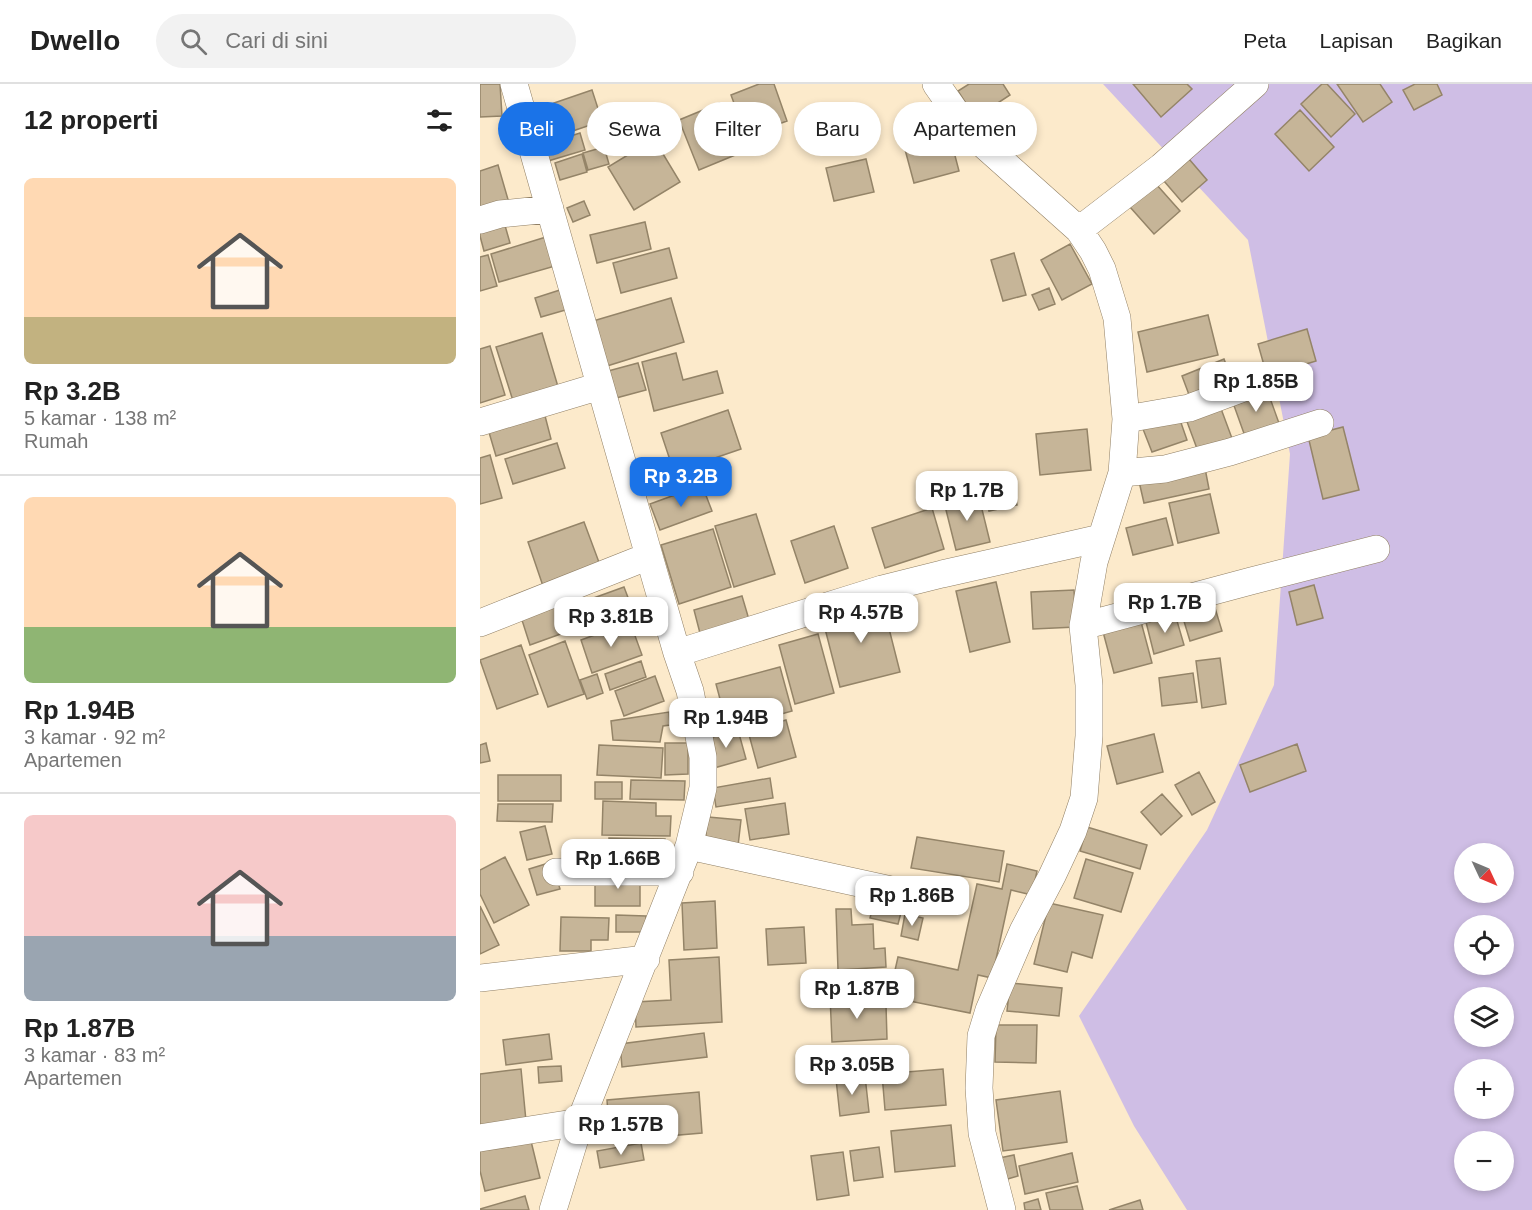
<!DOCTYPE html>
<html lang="id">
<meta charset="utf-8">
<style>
:root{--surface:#fff;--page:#f2f2f2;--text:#222;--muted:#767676;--line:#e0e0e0;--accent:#1a73e8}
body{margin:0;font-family:Arial,sans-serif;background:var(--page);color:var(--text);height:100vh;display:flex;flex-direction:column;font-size:22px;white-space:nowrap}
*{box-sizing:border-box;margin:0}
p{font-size:20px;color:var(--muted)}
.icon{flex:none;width:33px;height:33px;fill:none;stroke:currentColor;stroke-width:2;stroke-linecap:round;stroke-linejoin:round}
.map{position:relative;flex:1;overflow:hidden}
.drawer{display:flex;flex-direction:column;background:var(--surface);width:480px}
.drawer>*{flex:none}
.top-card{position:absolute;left:18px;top:18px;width:570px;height:54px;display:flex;gap:12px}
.needle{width:39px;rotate:134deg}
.buttons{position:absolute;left:974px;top:759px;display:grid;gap:12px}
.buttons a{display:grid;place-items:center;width:60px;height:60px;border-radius:50%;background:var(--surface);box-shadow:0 3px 9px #0003;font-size:30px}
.price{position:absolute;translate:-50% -51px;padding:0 14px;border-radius:12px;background:#fff;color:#222;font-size:20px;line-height:39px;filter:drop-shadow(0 2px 3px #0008)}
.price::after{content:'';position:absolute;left:50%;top:36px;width:18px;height:14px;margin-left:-9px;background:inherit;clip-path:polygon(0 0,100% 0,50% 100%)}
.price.on{background:var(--accent);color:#fff}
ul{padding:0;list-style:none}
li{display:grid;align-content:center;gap:12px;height:318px;padding:0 24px}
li+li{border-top:2px solid var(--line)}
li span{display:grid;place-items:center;height:186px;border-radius:9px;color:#555}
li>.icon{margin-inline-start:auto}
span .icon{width:108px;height:108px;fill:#fffc;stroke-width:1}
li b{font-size:26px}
h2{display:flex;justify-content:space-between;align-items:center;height:72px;padding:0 24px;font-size:26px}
.chip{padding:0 21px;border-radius:27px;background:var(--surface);box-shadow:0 3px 9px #0003;font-size:21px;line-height:54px}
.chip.on{background:var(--accent);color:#fff}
header{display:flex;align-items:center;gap:36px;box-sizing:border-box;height:84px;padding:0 30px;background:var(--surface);border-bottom:2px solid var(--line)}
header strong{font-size:28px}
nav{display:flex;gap:33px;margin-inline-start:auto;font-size:21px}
.search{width:420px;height:54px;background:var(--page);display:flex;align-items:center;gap:15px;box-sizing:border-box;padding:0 21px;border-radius:33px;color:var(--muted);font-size:22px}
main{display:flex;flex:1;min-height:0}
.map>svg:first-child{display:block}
.green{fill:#cfbee5;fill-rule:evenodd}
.building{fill:#c6b598;stroke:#948468;stroke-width:1.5}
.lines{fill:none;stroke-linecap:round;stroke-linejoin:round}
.minor-casing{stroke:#907f64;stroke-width:28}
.minor{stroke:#fff;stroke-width:27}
</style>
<header>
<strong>Dwello</strong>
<div class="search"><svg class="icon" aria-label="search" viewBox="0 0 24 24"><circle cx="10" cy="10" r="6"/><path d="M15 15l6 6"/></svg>Cari di sini</div>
<nav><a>Peta</a><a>Lapisan</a><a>Bagikan</a></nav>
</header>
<main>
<section class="drawer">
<h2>12 properti<svg class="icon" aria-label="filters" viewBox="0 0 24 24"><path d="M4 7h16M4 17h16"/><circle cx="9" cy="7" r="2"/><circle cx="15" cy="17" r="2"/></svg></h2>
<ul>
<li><span style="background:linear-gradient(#ffd9b3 75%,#c2b280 0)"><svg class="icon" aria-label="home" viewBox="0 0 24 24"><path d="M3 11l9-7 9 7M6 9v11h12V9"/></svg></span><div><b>Rp 3.2B</b><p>5 kamar · 138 m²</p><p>Rumah</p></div></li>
<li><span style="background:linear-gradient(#ffd9b3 70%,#8fb573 0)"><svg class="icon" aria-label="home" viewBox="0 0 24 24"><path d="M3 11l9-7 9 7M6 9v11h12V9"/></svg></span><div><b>Rp 1.94B</b><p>3 kamar · 92 m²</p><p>Apartemen</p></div></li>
<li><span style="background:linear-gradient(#f6c9c9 65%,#9aa5b1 0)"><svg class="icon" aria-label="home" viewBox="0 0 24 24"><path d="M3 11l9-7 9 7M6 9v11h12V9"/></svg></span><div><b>Rp 1.87B</b><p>3 kamar · 83 m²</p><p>Apartemen</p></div></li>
</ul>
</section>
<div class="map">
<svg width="1052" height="1126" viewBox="0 0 1052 1126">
<rect width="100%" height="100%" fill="#fceacb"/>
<!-- green -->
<path class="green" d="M623,0H1052V1126H707L654,1042L599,932L727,746L794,601L810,370L768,156ZM984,770H1023V808H984ZM984,842H1023V880H984ZM984,914H1023V952H984ZM984,986H1023V1024H984ZM984,1058H1023V1096H984Z"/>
<!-- building -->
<path class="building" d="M0,0H20L22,32L0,33Z
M279,0H294L307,37L266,52L251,11Z
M489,0H523L530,11L495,34L478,7Z
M653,0H707L712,5L681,33Z
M842,0H847L875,30L851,53L821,20Z
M857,0H900L912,18L883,38Z
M935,0H957L962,11L934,26L923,6Z
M112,6L122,37L84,50L74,19Z
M240,19L260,69L219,86L199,36Z
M820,26L854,63L829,87L795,50Z
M468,45L479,87L434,99L423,58Z
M100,49L105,66L68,77L63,61Z
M174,55L200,98L154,126L128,83Z
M124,63L129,80L108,86L103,69Z
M102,70L107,88L80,96L75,79Z
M386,75L394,108L354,117L346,84Z
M709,75L727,96L702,118L684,97Z
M18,81L29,119L0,128V87Z
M676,100L700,127L674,150L650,123Z
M104,117L110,131L93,138L87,124Z
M24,138L30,159L4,167L0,152V145Z
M165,138L171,165L117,179L110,151Z
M66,153L75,182L19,198L11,170Z
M590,160L612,200L582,216L561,176Z
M189,164L197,194L141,209L133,179Z
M534,169L546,211L523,217L511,176Z
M8,171L17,202L0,207V173Z
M569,204L575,220L559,226L552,211Z
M83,205L89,225L61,233L55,214Z
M191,214L204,258L127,282L113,237Z
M728,231L738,271L667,288L658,248Z
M827,245L836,277L787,292L778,260Z
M62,249L79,306L34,320L16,263Z
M10,262L25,311L0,319V265Z
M196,269L203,296L237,287L243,309L174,327L162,278Z
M744,275L753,299L711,316L702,292Z
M158,279L166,306L136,314L128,287Z
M786,303L800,342L766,355L752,316Z
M740,322L753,357L719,370L706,335Z
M248,326L261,365L194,388L181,349Z
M64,328L71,355L16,372L8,345Z
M699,333L707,356L672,368L663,345Z
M863,343L879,406L843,415L828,352Z
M607,345L611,386L560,391L556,350Z
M77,359L85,384L33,400L25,375Z
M10,371L22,414L0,420V374Z
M724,379L729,405L664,419L658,393Z
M531,392L537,421L509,427L503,398Z
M222,401L232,427L180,446L170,420Z
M498,409L510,458L476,466L464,418Z
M730,410L739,449L698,459L689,419Z
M452,424L464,465L405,484L392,444Z
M276,430L295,490L254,503L235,442Z
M686,434L693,461L653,471L646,444Z
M104,438L120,481L63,502L48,458Z
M354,442L368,484L325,499L311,457Z
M233,445L251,503L199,520L181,461Z
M516,498L530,558L490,568L476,507Z
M834,501L843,534L817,541L809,508Z
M144,503L155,532L102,551L98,539L103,537L97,520Z
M594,506L596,543L553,545L551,508Z
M262,512L270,539L221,553L214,526Z
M402,517L420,588L360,603L342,533Z
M79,519L89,547L50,561L41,533Z
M735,524L742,547L710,557L703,534Z
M695,530L704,561L674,570L666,538Z
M660,534L672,579L634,589L622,544Z
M150,538L162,571L112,589L101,556Z
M338,550L354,609L315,620L299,561Z
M85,557L104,610L68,623L49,571Z
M41,561L58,610L17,625L0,576Z
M740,574L746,620L722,624L716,577Z
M161,577L166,593L130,606L125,590Z
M300,583L312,627L248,645L236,600Z
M713,589L717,618L682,622L679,594Z
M117,590L123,609L107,615L100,596Z
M175,592L184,617L144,632L135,607Z
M189,628L190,641L183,642L180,658L133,656L131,637Z
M306,636L316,673L278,684L268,647Z
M258,646L266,675L234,684L226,655Z
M674,650L683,688L637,700L627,662Z
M6,659L10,677L0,679V661Z
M185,659H208V690L185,691Z
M817,660L826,687L770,708L760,681Z
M119,661L183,664L181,694L117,691Z
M719,688L735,718L712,731L695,701Z
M18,691H81V717H18Z
M290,694L293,714L236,723L233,704Z
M151,696L205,697L204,716L150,715Z
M115,698H142V715H115Z
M682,710L702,732L681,751L661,728Z
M123,717L176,719V732H191L190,752L122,751Z
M305,719L309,750L270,756L265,725Z
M18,720H73L72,738L17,737Z
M228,733L261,736L258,762L225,758Z
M65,742L72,770L47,776L40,748Z
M607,743L667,761L660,785L600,767Z
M437,753L524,767L519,798L431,784Z
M129,754L185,755L184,777L129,776Z
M25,773L49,821L14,839L0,810V786Z
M606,775L653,789L641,828L594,814Z
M72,778L80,805L57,811L49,785Z
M527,780L557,787L552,811L531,806L512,894L498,891L490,929L409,913L418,873L478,886L497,800L522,805Z
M115,791H160V822H115Z
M395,815L423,821L418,840L390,834Z
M235,817L237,864L204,866L202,819Z
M569,819L623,831L612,874L592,868L587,888L554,880Z
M0,822L19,861L0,870Z
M356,825H371L372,841L393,840L394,865L405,864L406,883L358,886Z
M425,830L443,834L438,856L421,852Z
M136,831L166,832V848H136Z
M81,833L129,834L128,856H111V867H80Z
M324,843L326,879L288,881L286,845Z
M239,873L242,938L156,943L155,918L191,916L189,876Z
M530,899L582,904L579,932L527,927Z
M373,910L374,923L406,921L407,955L352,958L350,911Z
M516,941H557L556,979L515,978Z
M224,949L227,973L142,983L140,960Z
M69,950L72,975L26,981L23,956Z
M81,982L82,997L59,999L58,983Z
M41,985L46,1037L0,1043V990Z
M463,985L466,1021L405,1026L402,990Z
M385,992L389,1028L360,1032L356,995Z
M580,1007L587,1058L523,1067L516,1016Z
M219,1008L222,1049L130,1057L127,1016Z
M471,1041L475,1082L415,1088L411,1047Z
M50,1053L60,1094L5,1107L0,1087V1065Z
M161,1059L164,1076L120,1084L117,1067Z
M399,1063L403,1093L374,1097L370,1067Z
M363,1068L369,1111L337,1116L331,1072Z
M592,1069L598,1098L545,1110L539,1082Z
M534,1071L538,1092L524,1096L519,1074Z
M597,1102L603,1126H570L566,1109Z
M45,1112L49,1126H0V1125Z
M558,1115L561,1126H545L544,1119Z
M660,1116L663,1126H629Z"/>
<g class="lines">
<!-- minor casing -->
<g class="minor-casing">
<path id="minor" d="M34,0L169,472L197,569L210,607L223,673V704L209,762L100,1038L73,1126
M456,0L486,43L496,54L599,146L613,167L622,185L637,234L646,335L642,389L614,478L603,542L609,601V652L604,714L593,747L572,792L543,847L509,926L501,952L499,1004L502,1049L522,1126
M0,136L20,130L70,125
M599,146L681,83L775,0
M646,335L709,324L763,304
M0,338L120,302
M642,389L685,385L750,368L840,339
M0,539L169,472
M603,542L771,497L896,465
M197,569L402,505L462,490L621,454
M209,762L434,811
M76,788H200
M0,894L166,875
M0,1054L100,1038"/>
</g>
<!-- minor -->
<use href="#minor" class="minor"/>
</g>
</svg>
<div class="buttons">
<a><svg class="needle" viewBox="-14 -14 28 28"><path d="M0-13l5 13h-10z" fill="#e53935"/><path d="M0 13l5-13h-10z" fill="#767676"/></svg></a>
<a><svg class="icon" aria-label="locate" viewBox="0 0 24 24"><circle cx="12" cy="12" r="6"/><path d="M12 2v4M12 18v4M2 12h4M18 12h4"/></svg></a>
<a><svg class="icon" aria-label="layers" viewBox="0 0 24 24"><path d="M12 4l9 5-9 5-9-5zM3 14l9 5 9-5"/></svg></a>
<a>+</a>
<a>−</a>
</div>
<b class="price" style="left:776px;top:329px">Rp 1.85B</b>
<b class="price on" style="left:201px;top:424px">Rp 3.2B</b>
<b class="price" style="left:487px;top:438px">Rp 1.7B</b>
<b class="price" style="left:685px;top:550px">Rp 1.7B</b>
<b class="price" style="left:381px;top:560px">Rp 4.57B</b>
<b class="price" style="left:131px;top:564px">Rp 3.81B</b>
<b class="price" style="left:246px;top:665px">Rp 1.94B</b>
<b class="price" style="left:138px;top:806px">Rp 1.66B</b>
<b class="price" style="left:432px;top:843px">Rp 1.86B</b>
<b class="price" style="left:377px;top:936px">Rp 1.87B</b>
<b class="price" style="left:372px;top:1012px">Rp 3.05B</b>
<b class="price" style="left:141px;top:1072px">Rp 1.57B</b>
<div class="top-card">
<a class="chip on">Beli</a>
<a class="chip">Sewa</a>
<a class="chip">Filter</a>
<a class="chip">Baru</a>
<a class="chip">Apartemen</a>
</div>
</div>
</main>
